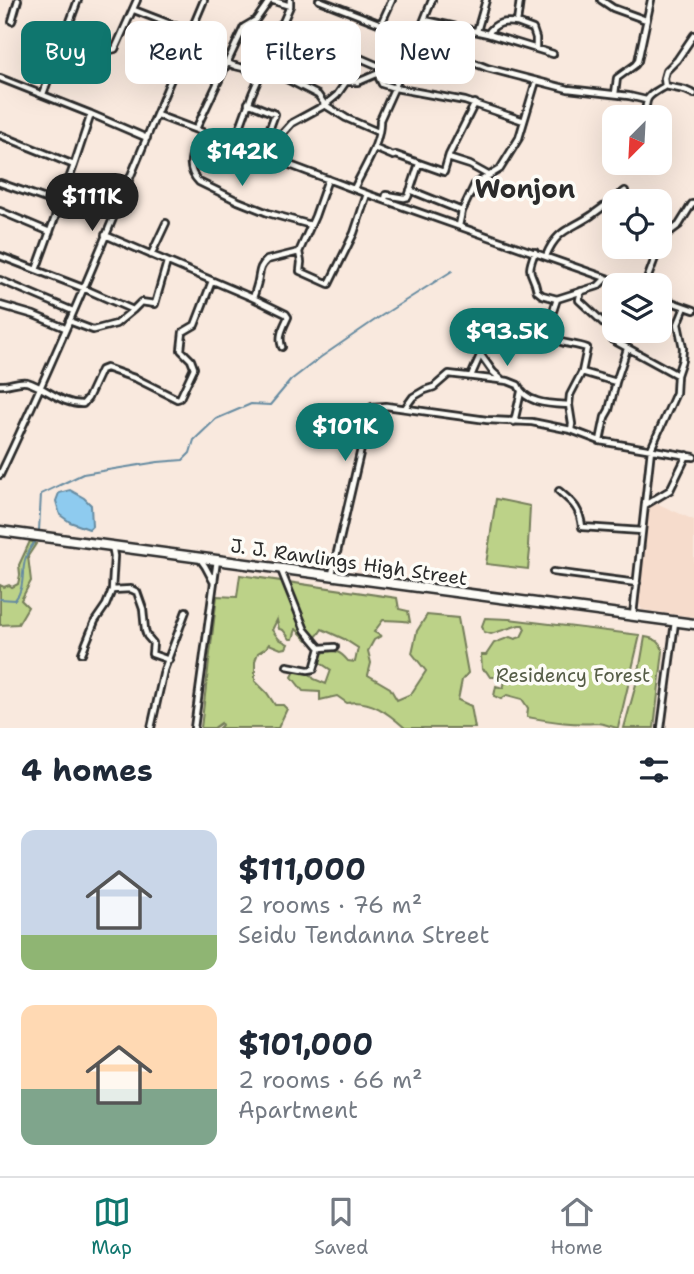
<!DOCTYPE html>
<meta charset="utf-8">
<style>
:root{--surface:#fff;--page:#f2f2f3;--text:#1f2937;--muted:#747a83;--line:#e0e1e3;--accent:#0f766e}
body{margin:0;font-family:"Shantell Sans",sans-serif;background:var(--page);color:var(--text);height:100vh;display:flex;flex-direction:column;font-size:26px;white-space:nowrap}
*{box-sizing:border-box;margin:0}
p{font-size:23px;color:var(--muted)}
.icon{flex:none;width:38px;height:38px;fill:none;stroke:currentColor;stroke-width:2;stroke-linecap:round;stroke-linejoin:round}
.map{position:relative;height:728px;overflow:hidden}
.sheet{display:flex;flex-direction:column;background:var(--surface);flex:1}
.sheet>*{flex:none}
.top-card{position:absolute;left:21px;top:21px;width:653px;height:63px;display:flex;gap:14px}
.needle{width:46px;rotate:204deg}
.controls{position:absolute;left:602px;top:105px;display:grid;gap:14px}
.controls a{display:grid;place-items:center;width:70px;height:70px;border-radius:14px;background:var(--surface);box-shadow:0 7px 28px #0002;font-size:35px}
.price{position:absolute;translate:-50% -60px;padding:0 16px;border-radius:24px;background:var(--accent);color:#fff;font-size:23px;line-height:46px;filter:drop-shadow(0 2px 4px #0008)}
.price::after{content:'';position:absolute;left:50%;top:42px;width:21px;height:16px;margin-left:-10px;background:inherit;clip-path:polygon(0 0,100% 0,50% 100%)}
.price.selected{background:#222;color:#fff}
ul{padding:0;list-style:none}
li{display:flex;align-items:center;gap:21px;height:175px;padding:0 21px}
li span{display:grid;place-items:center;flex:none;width:196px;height:140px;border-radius:14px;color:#555}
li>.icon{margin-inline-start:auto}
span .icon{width:84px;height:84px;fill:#fffc;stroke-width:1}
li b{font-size:30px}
h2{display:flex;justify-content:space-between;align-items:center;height:84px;padding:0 21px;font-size:30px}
.tag{padding:0 24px;border-radius:14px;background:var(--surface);box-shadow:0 7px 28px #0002;font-size:24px;line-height:63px}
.tag.selected{background:var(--accent);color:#fff}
.dock{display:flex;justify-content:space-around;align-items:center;height:98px;border-top:2px solid var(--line);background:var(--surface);font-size:19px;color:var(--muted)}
.dock a{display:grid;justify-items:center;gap:4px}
.dock .selected{color:var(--accent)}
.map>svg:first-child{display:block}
.built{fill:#f6dccc}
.green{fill:#bcd288;stroke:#747e5a;stroke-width:2}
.water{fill:#8ecbef;stroke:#668ba1;stroke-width:2}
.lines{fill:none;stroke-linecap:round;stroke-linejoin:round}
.stream{stroke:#668ba1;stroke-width:2}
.minor-casing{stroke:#2b2b2b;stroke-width:10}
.primary-casing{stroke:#2b2b2b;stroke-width:13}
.minor{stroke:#fdfcf7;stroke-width:4.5}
.primary{stroke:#fdfcf7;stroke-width:8}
.labels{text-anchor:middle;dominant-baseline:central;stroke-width:7;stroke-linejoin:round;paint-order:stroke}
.street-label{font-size:19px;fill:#2b2b2b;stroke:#fdfcf7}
.park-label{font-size:19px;fill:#565d47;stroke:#fdfcf7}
.district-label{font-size:26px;font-weight:bold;fill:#2b2b2b;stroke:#fdfcf7}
</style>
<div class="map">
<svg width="694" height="728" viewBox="0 0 694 728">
<rect width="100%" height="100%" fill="#f9e9de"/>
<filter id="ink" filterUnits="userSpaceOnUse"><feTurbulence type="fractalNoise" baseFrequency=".0143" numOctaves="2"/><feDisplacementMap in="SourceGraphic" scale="14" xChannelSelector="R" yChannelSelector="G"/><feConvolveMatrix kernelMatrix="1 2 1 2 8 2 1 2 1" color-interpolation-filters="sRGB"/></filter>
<g filter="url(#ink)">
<!-- built -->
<path class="built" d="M656,503L694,520V617L642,610L638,602L648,507Z"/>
<!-- green -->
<path class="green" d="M496,499L530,506L528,546L530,550L528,569L486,564Z
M30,541L36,544L28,556L31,581L21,600L28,607L18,624L0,625V585L4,587L9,585L12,587L18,584L20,575L19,565Z
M240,575L397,598L399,609L408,611L410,622C401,620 393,621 383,620L374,632L381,636L374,640L368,651L371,663L368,675L390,688L397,700L411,694L426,671L412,653L417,631L427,615L458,618L468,673L462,680L458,700L471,706L475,728H405C388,713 371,699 347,703L337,696L320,700V692L303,691L292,677L295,671L309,673L314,679L326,684L331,670L319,662L322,653C334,649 340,651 348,661L355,662L358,648L344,639L322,629C318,636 315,639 307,640L296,629L293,639H290L283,630L279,629L277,620L272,630L279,639L288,644L286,648L281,649L269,644L266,648L258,653L255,661V681L267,693L275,705H283L287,709L278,728H219L222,725L221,723L214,728H201L217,596L237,597Z
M485,618L509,619L640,635L618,728C611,727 604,723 596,723C572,725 551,721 527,717L528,708L522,699L507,695L501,699L494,696L496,686L503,688L505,682H500L495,677H490L486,671L482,669L481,655H486L494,643L510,637L515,639L521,637L525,629L523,625H519L491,634L484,632L482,626Z
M645,637C656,639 660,641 663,651L654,728H624L638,677Z"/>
<!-- water -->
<path class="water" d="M70,490L84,498L91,505L92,526L89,529L70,522L60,515L56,501L59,493Z"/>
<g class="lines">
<!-- stream -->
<path class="stream" d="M39,531L41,494L83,474L158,462L183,460L190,453L194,440L216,419L251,404L270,405L291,380L321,357L378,318L452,271
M0,599L15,600C29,584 16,562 35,542"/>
<!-- minor casing -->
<g class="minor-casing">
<path id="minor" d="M271,0L290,6
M319,0L381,24
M601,0L613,8L646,20
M134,10L191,32
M425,20L488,34L553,54
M12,21L18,0
M517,23L533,29L536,38V48
M281,24L381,67L379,73
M477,31L486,0
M488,34C495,22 505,21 517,23L520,0
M66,36L111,50L115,49L137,0
M416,40L487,68L568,89L629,96L646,100
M186,46L235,66L268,74L279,75L318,95L325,105L346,118L378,132
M381,67L389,44L381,24L392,0
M0,78L91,114L147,138
M665,86L664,78L666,71L677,60L694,35
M43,94L78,0
M615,94L617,78L635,65L638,61L651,0
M248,103L275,114L265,141L263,154
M157,115L367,194L626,285
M645,117C646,95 647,97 665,86L685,90L694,94
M196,129L244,27L256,20L270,0
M202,132C194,149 183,166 199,182L238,201L268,213L311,225
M0,135L74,165
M234,144L252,94L290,6V0
M374,148L393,156L396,155L444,172L449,155L475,103
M263,155L292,123L325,105L337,95L346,82H358L379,73V78L382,84L395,88L465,101L524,121
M448,158L470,165L488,175
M0,183L60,204
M354,189C363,169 381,144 380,120L416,40L432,0
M410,190L462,211L459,226
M385,199L386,195L404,198L408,197L419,164
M0,211L50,232
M462,211L475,184L500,169L519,138L536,81
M105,235L253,298L286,314L288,317C283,328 278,336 282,347
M299,252L301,262L300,271L329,284L354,233L367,194
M535,252C525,277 533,270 537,291L542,295L557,299L598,286L606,278
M151,255L166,223
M0,256L83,288L133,310
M546,256C557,229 570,230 592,215C603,207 614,199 625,191
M36,270L74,165L91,114
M0,280L73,311
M645,285L655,258L667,234L679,225L692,204H694
M581,291L579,300L609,328L613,340L677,375
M253,298C255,292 257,286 258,281C260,271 259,267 267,260L299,252L315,216L328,179
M660,298L694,310
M557,299L546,333C561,346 570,342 587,348L582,372L570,395L569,405L572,424L571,430
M0,305L34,315L65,328
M69,321L93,330L116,324L133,310L141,302L155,304L167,262
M481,355L493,372L502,380
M582,372L616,382
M471,376L490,333L501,323L526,315
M0,385C9,386 18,380 27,382C47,388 62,405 83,404L88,398L101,370L106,368L137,379L177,399L180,398L194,368L191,360L181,350L183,332L195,325L212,281
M405,408L413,397L425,390L434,387L449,374L508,381L518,385C525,404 551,404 569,405
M514,422L521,392
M600,441L605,417L609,410L616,382L627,349
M0,475C74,319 137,159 204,0
M559,491C573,503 580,508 582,527L642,531
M645,505L670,490L687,455
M112,545L114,556L112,590L131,589L137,592L143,609L145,630L147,636L153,643L152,654L169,660
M200,559L205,566L213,581
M281,570L305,630L320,648L314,669L308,670L287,666
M553,572L637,583
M332,574L370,410L372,407L386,406L487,420L532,422L571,430L600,441L694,457
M633,615L651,449L676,393L677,375L682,360L683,348L678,324L685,307
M320,648L335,647
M82,653L95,621L106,605L112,590
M151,728L164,670L186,611
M194,728L217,560
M661,728L675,622"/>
</g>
<!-- primary casing -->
<g class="primary-casing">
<path id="primary" d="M0,531L694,624"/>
</g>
<!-- minor -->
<use href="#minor" class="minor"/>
<!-- primary -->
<use href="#primary" class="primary"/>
</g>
</g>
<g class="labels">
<!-- street labels -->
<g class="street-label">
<text transform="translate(349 562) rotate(8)">J. J. Rawlings High Street</text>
</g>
<!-- park labels -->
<g class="park-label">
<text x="573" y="675">Residency Forest</text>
</g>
<!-- district labels -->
<g class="district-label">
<text x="525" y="188">Wonjon</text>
</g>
</g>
</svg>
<div class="controls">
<a><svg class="needle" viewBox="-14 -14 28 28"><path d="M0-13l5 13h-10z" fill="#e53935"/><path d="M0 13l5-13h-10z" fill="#747a83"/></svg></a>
<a><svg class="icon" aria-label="locate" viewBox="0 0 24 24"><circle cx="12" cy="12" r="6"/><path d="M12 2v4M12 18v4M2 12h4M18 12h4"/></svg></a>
<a><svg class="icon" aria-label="layers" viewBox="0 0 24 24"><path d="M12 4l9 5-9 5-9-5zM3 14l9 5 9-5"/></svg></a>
</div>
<b class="price" style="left:242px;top:188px">$142K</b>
<b class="price selected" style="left:92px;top:233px">$111K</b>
<b class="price" style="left:507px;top:368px">$93.5K</b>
<b class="price" style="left:345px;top:463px">$101K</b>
<div class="top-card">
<a class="tag selected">Buy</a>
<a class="tag">Rent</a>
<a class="tag">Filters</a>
<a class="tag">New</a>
</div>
</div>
<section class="sheet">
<h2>4 homes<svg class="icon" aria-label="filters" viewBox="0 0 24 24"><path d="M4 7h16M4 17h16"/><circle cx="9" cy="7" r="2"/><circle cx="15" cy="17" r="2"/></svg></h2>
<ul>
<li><span style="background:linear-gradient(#c9d6e8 75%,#8fb573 0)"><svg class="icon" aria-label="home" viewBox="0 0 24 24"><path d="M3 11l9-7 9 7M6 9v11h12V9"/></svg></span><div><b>$111,000</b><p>2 rooms · 76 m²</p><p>Seidu Tendanna Street</p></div></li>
<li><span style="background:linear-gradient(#ffd9b3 60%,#7fa58c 0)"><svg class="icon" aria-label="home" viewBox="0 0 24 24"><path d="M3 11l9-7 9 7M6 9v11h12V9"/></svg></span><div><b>$101,000</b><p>2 rooms · 66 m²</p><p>Apartment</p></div></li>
</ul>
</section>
<nav class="dock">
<a class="selected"><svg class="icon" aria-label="map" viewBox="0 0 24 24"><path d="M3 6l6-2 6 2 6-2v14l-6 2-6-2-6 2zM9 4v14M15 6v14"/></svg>Map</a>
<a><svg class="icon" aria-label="saved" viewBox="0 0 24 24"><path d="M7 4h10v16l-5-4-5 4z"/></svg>Saved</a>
<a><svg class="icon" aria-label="home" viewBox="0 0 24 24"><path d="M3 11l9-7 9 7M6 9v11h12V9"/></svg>Home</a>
</nav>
